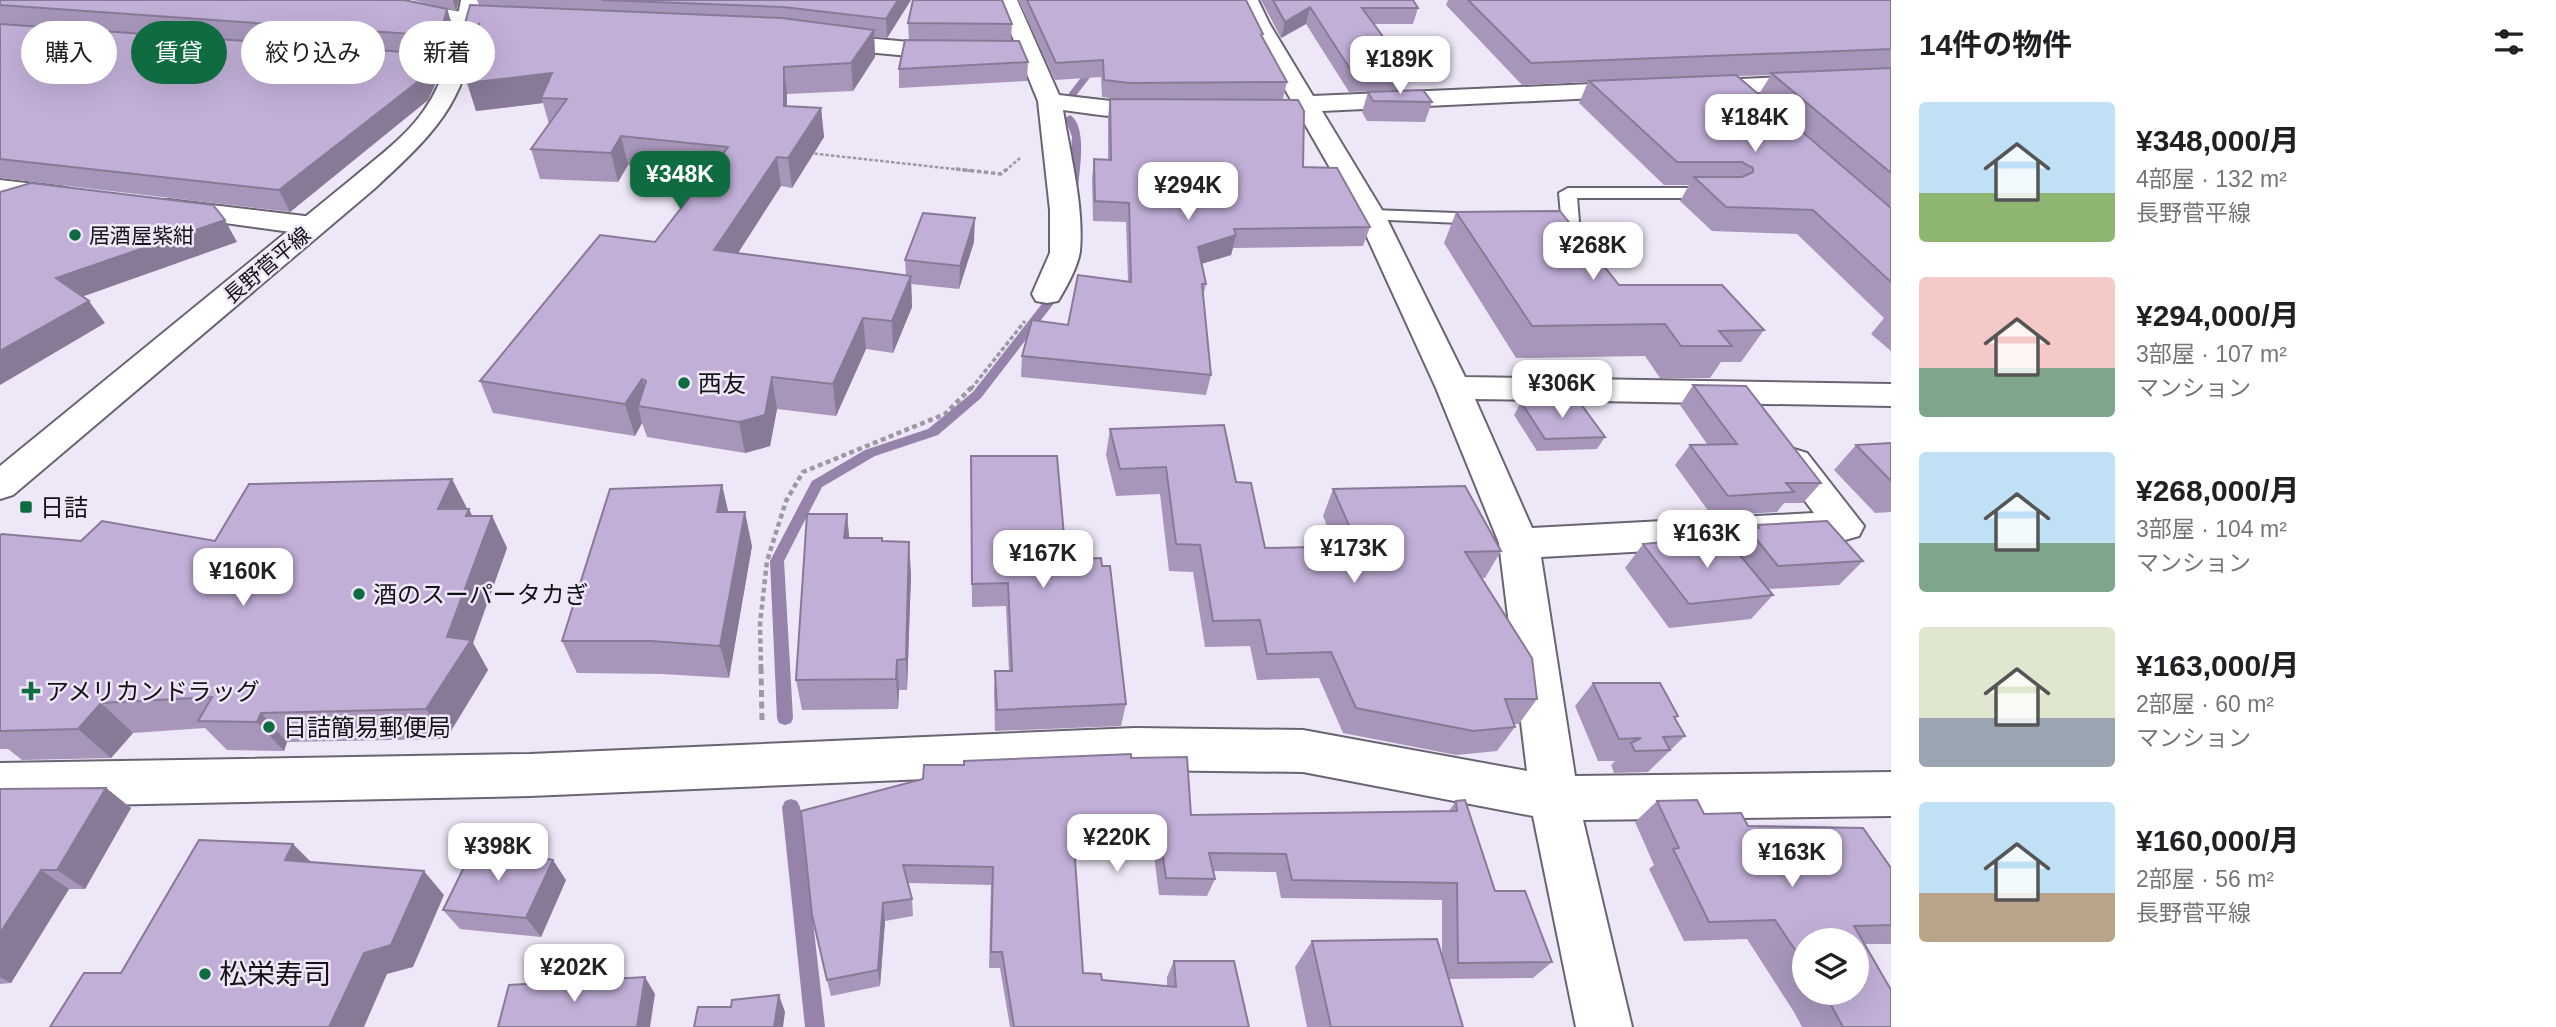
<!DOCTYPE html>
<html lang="ja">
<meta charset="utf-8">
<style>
:root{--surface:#fff;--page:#f6f6f6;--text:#202124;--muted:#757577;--accent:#0f6c41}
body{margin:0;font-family:Arial,"Noto Sans JP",sans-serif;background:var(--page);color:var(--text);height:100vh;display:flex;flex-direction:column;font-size:26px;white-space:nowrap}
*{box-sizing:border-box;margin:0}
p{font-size:23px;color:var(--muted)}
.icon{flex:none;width:38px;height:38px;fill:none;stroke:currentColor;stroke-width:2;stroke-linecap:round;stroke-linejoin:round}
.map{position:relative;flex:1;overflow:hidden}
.drawer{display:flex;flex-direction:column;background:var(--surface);width:665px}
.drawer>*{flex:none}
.banner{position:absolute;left:21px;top:21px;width:665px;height:63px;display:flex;gap:14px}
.fabs{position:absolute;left:1792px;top:928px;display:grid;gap:14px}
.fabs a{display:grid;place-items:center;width:77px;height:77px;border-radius:50%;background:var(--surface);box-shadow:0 7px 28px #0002;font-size:35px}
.price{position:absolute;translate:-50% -60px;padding:0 16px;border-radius:14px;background:#fff;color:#222;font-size:23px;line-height:46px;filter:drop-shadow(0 2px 4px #0008)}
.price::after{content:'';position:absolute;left:50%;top:42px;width:21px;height:16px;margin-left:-10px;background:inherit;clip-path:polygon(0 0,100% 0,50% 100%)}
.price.current{background:var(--accent);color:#fff}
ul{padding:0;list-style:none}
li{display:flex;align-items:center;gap:21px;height:175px;padding:0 28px}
li span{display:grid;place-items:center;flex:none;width:196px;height:140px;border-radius:7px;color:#555}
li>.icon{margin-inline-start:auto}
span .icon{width:84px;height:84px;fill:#fffc;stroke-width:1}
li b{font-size:30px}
h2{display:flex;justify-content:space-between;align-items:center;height:84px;padding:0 28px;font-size:30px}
.tag{padding:0 24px;border-radius:32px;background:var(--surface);box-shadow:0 7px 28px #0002;font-size:24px;line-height:63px}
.tag.current{background:var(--accent);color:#fff}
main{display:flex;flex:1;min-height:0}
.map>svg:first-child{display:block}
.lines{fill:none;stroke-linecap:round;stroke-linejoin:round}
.stream{fill:#9683aa;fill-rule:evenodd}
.service-casing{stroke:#6a6472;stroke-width:4}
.minor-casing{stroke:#6a6472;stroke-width:4}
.primary-casing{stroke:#6a6472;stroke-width:4}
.path-far3{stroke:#9d98a4;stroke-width:2.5;stroke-dasharray:3.5 2;stroke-linecap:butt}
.path-far2{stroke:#9d98a4;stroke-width:3.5;stroke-dasharray:4.5 2.5;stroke-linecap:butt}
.path-far1{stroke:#9d98a4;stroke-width:4.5;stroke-dasharray:5 3.5;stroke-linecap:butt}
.path{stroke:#9d98a4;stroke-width:5;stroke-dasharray:7 4.5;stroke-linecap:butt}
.service{fill:#fff;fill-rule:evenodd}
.minor{fill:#fff;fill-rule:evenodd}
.primary{fill:#fff;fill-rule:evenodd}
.wall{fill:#a796ba;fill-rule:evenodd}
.shaded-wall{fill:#887a97}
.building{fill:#c2afd8;stroke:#887a97;stroke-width:2}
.poi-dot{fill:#0f6c41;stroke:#eee7f8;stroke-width:2.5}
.labels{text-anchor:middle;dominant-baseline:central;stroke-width:5;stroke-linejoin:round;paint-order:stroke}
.far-poi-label{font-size:21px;fill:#141217;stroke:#eee7f8;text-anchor:start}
.far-street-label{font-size:21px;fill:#141217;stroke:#eee7f8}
.poi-label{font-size:24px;fill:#141217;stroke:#eee7f8;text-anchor:start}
.near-poi-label{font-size:28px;fill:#141217;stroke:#eee7f8;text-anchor:start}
</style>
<main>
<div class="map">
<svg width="1891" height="1027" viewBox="0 0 1891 1027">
<rect width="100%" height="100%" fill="#eee7f8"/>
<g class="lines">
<!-- stream -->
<path class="stream" d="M1094,61L1101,63L1075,97H1069V93Z
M1070,115C1088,126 1079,171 1078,190L1073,193L1068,190L1072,137L1065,118Z
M1059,286L1065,289L981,398L938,435L875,456L822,487L784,561L793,718L791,723L785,725L779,723L777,718L770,561L812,481L865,450L928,429L973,392L1055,287Z
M791,799L797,801L800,807L825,1027H805L782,807L785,801Z"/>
<!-- service casing -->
<g class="service-casing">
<path id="service" d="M1568,188H1717L1726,193L1717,198H1577L1579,221L1576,225L1530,224L1527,220L1530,216L1561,215L1559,193Z
M1371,210L1485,214L1494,219L1485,224L1365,219L1362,215Z"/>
</g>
<!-- minor casing -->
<g class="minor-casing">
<path id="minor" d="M371,0C417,0 461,15 508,18L516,19L519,24L516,29L508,30C484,29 383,18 371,0Z
M997,0H1017L1059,95L1128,103L1170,104L1173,109L1170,114C1136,123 1098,114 1063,110C1070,155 1084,205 1080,251C1078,266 1066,288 1058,301L1047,303L1036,301L1032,294L1050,253V210L1038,101L1020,57H920L823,48L815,46L812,41L815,36L823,34L920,43H1015Z
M1238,0H1258L1269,23L1313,96L1637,82L1645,84L1649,89L1645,94L1637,96L1322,111L1385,215L1465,377L1891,384V406L1475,399L1532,528L1814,513L1776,462L1781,453L1794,449L1807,453L1864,526L1859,536L1845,540L1541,557L1575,776L1891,772V816L1583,820L1632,1027H1576L1533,816L1303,772L1135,770L530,796L0,807V763L530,754L1135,728L1303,730L1527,771L1499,543L1436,388L1357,215L1247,23Z
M384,53L455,58L463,60L466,65L463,70L455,72L376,65L373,60L376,55Z
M1891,72V86L1697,95L1689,93L1685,88L1689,83L1697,81Z
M0,180L60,187L70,189L74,195L70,201L60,203L0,196Z
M169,200L313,217L323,220L327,226L323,232L313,235L159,214L155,208L159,202Z"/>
</g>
<!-- primary casing -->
<g class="primary-casing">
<path id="primary" d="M461,0H481C467,99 446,123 374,189L13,495L0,499V466L354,177C379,156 407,136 425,109C447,78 454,36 461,0Z"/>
</g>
<!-- path-far3 -->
<path class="path-far3" d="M809,153L972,171
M1005,171L1020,158"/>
<!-- path-far2 -->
<path class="path-far2" d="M956,169L1001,174L1007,169
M971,389L1025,321"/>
<!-- path-far1 -->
<path class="path-far1" d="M761,669L760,624L767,561L786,501L803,472L945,414L972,387"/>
<!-- path -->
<path class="path" d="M761,667L762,721"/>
<!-- service -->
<use href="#service" class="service"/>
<!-- minor -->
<use href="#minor" class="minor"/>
<!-- primary -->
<use href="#primary" class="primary"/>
</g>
<!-- wall -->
<path class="wall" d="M0,0L447,9L453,28L446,55L0,24Z
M413,0H459L456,11Z
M477,0H911L887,38L874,37L875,57L853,91L787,94V106L821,108L824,137L792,188L781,186L738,253L906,275L905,260L974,242L959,289L911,284L912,307L893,353L866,349L836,416L777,409L770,446L745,453L647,437L642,423L635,436L493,413L480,381L655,242L708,174L628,165L618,182L540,179L531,149L549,124L543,103L476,111L470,65L461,38L479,5Z
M1018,0H1246L1263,38L1287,82L1283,99L1222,100L1303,167L1370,227L1363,246L1233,248L1231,255L1201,264L1206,284L1203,296L1211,375L1206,395L1021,377L1022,356L1128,281L1126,222L1093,221L1092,178L1094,159L1108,160V117L1110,99H1117L1102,97L1101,77L1055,80Z
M1261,0H1413L1418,8L1413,24H1374L1409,72L1403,90L1349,92L1306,24L1281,38Z
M1448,0H1891V351L1871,334L1884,318L1797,234L1712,231L1680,201L1689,185H1664L1579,103L1588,82L1522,85L1446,5ZM1771,75L1759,94L1738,76Z
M908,23L1012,24L1011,40H909Z
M0,24L440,74L428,100L290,212L0,178Z
M1028,62L1027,81L899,88V69Z
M1368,92L1432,102L1425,122L1367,121L1362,112Z
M1456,212L1619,285L1764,330L1741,362H1721L1710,378H1660L1645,356L1516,358L1444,243Z
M1693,385L1821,483L1803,503H1784L1777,512L1712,516L1675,465L1690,445L1707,444L1680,405Z
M1521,402L1605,437L1597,449L1537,451L1514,415Z
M1110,429L1236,482L1265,548L1335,546L1323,516L1333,489L1501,551L1485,578H1481L1537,699L1519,724H1514L1515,727L1497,751L1456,755L1343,733L1319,678L1257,680L1250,646L1205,647L1193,572L1169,571L1160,494L1116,496L1106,455Z
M1891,443V512L1875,513L1834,470L1856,445Z
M971,456L1066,559L1126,704L1121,726L995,731L994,693L995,671H1009L1006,606L972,607Z
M722,485L728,512L752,546L729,678L662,674L577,673L562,641Z
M467,509H469L472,516H492L507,548L473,643L488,670L446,739L287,742L284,751L227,750L205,728L133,733L111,758L22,760L8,749H0V535L81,541H215Z
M847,514L849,538L882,541L911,574L907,690H899L898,709L802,710L796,680Z
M1757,525L1863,561L1839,585L1768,589L1773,595L1751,619L1669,628L1625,568L1643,544L1733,547L1748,529L1753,528Z
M1593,683L1675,719L1685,736L1648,772L1614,773L1611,765L1615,761H1598L1575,706Z
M1131,758L1191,815L1449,811L1456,801L1495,891L1552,962L1533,978L1449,979L1463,1027H1307L1295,967L1312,941L1442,956V900L1281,898L1276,872L1213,871L1215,879L1207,896L1159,895L1154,855L1074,849L1083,973L1102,980L1167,986V977L1174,961L1249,1027H1010L1000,968H989L991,885L908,883L912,899L913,916L885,921L880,986L831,996L827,980L923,779Z
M106,788L131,808L85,889H69L11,983L0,984V789Z
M1657,801L1891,868V944H1865L1891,1027H1802L1794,1012L1747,939L1684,941L1649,869L1654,865L1635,822ZM1804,940L1857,992H1804Z
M566,880L541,937L460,929L443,910Z"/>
<!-- shaded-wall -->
<path class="shaded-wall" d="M453,0H459L456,11Z
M898,0H911L887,38L886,19Z
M1310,7L1306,24L1281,38L1285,22Z
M447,9L453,28L446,55L440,36Z
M479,24L470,65L461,38Z
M874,30L875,57L853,91L851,63Z
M433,54L440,74L428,100L290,212L279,190Z
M784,67L787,94V134L784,106Z
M552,73L541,98L543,103L476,111L467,83Z
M821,108L824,137L792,188L788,158Z
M621,136L628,165L618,182L611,153Z
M777,157L781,186L720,281L714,250Z
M975,218L974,242L959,289L960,266Z
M225,220L237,242L73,300L56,278Z
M1236,235L1231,255L1194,266L1198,247Z
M911,276L912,307L893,353L892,321Z
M89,301L105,323L0,385V351Z
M863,318L866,349L836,416L833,384Z
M772,377L777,409L770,446L745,453L739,422Z
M642,379L650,408L638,406L642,423L635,436L625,404Z
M452,479L468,510L438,509Z
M722,485L730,519L717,512Z
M469,509L483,539L492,516L507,548L473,643L488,670L446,739L426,709L447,637L466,516Z
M745,512L752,546L729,678L720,646Z
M847,514L850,546L844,538Z
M909,542L911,574L907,690L906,659Z
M897,660L899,690L898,709L896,679Z
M101,703L133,733L111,758L78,729Z
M261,713L287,742L284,751L257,722Z
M106,788L131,808L85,889L57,870Z
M293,844L317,868L285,860Z
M553,860L566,880L541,937L526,918Z
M41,870L69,889L11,983L0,977V933Z
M424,871L444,895L413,967L387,974L364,1027H329L364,953Z
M883,903L885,921L880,986L878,970Z
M645,977L655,994L650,1027H637Z
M779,995L785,1012L783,1027H774Z"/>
<!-- building -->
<path class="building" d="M0,0H404L447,9L440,36L0,5Z
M602,0H898L886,19L783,7Z
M913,0H1002L1012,24L908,23Z
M1027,0H1246L1263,34L1261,35L1287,82L1130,83L1104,80L1103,60L1056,63Z
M1273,0H1413L1418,8H1362L1409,72L1354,75L1310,7L1285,22Z
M1468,0H1891V49L1531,63Z
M470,5L782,18L874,30L851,63L784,67V106L821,108L788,158L777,157L714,250L911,276L892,321L863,318L833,384L772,377L765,415L739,422L638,406L646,381L642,379L625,404L480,381L600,235L655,242L728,147L621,136L611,153L531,149L567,99L541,98L552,73L467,83L479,24L461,38Z
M0,24L433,54L420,80L279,190L0,159Z
M905,40L1019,41L1028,62L899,69Z
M1891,68V173L1771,73Z
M1736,75L1891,208V282L1813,210L1726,207L1694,177H1742L1753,172V168L1742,162H1677L1589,81Z
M1423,90L1432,102L1373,101L1368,92Z
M1110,99L1298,100L1304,111L1303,167L1337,168L1370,227L1234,229L1236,235L1198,247L1206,284H1202L1211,375L1022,356L1032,320L1068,325L1078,275L1131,282L1129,203L1095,201L1094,159L1111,160Z
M31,183L213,205L225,220L56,278L89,301L0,351V192Z
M1560,211L1619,285H1722L1764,330L1719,331L1732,346H1681L1665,324L1532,326L1456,212Z
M923,213L975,218L960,266L905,260Z
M1693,385L1746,386L1821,483H1786L1794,492L1728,496L1690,445L1737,444Z
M1578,400L1605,437L1545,439L1521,402Z
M1224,425L1236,482L1251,483L1265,548L1358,546L1333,489L1465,486L1501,551L1465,552L1532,658L1537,699H1505L1515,727L1473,731L1356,708L1331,652L1267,654L1260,620L1213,621L1200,545L1176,544L1166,467L1120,469L1110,429Z
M1891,443V481L1856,445Z
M971,456H1057L1066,559L1101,558L1102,566H1110L1126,704L997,710L995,671H1012L1008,583L972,584Z
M452,479L438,509H469L466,516H492L447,637L471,640L426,709L261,713L257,722L198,721L212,697L101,703L78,729L0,731V535L2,534L81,541L102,521L215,541L249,484Z
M722,485L717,512H745L720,646L651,641H562L610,489Z
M807,514H847L844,538H882V541L909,542L906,659L897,660L896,679L796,680Z
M1827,521L1863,561L1778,566L1748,529L1759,528L1757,525Z
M1724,536L1773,595L1689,604L1643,544Z
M1593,683H1660L1678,716L1674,717L1685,736L1663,737L1670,750L1635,751L1631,743L1641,738L1619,739Z
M1131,754V758L1187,757L1191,815L1457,811L1456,801L1465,800L1495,891H1525L1552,962L1458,963L1457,883L1292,880L1286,854L1209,853L1215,879L1166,878L1160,836L1073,831L1083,973L1101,974L1102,980L1176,987L1174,961H1234L1249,1027H1014L1002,952H991L993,867L903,865L912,899L883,903L878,970L827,980L812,915L801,811L923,779L924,765H964V761Z
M106,788L57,870H41L0,933V789Z
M1697,800L1704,814L1741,813L1748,826L1863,828L1891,868V925L1854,926L1891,990V1027H1843L1824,992H1857V940H1804V963L1775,920L1709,922L1673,849L1679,848L1657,801Z
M199,840L293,844L285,860L424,871L391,945L364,953L329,1027H50L84,973H121Z
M475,845L553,860L526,918L443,910Z
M1437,939L1463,1027H1331L1312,941Z
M645,977L637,1027H498L509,985Z
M779,995L774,1027H694L698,1007H731L732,1000Z"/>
<!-- markers -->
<g class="poi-dot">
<circle cx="75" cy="235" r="7"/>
<circle cx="684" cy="383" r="7"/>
<rect x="19" y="500" width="14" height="14" rx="3.5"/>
<circle cx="359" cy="594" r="7"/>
<path d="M27.5 680.5h7v7h7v7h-7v7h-7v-7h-7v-7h7z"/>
<circle cx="269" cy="727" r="7"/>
<circle cx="205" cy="974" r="7"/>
</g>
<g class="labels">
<!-- far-poi labels -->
<g class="far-poi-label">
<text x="89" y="235">居酒屋紫紺</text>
</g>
<!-- far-street labels -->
<g class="far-street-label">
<text transform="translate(267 265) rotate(-40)">長野菅平線</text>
</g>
<!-- poi labels -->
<g class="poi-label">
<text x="698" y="383">西友</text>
<text x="40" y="507">日詰</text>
<text x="373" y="594">酒のスーパータカぎ</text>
<text x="45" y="691">アメリカンドラッグ</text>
<text x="283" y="727">日詰簡易郵便局</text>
</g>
<!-- near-poi labels -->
<g class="near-poi-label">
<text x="219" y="974">松栄寿司</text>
</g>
</g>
</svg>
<div class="fabs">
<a><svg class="icon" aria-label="layers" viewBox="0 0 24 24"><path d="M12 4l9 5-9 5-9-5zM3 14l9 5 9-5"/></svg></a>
</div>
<b class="price" style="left:1400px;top:96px">¥189K</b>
<b class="price" style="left:1755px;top:154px">¥184K</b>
<b class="price current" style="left:680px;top:211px">¥348K</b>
<b class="price" style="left:1188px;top:222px">¥294K</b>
<b class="price" style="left:1593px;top:282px">¥268K</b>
<b class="price" style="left:1562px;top:420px">¥306K</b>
<b class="price" style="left:1707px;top:570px">¥163K</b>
<b class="price" style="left:1354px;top:585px">¥173K</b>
<b class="price" style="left:1043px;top:590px">¥167K</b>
<b class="price" style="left:243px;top:608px">¥160K</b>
<b class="price" style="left:1117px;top:874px">¥220K</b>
<b class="price" style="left:498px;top:883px">¥398K</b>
<b class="price" style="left:1792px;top:889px">¥163K</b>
<b class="price" style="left:574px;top:1004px">¥202K</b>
<div class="banner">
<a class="tag">購入</a>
<a class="tag current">賃貸</a>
<a class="tag">絞り込み</a>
<a class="tag">新着</a>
</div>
</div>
<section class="drawer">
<h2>14件の物件<svg class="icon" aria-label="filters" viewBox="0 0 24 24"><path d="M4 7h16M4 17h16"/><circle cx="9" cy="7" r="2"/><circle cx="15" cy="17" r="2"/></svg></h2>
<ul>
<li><span style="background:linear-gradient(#bfe0f5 65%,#8fb573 0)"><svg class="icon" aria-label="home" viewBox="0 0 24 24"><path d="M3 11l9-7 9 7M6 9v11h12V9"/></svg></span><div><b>¥348,000/月</b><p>4部屋 · 132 m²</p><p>長野菅平線</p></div></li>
<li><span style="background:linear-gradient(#f6c9c9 65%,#7fa58c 0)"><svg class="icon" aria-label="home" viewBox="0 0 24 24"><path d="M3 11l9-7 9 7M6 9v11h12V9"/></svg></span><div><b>¥294,000/月</b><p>3部屋 · 107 m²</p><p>マンション</p></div></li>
<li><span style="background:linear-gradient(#bfe0f5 65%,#7fa58c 0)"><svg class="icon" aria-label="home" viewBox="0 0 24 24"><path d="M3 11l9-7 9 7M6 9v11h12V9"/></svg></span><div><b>¥268,000/月</b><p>3部屋 · 104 m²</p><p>マンション</p></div></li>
<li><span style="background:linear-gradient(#dfe7d0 65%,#9aa5b1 0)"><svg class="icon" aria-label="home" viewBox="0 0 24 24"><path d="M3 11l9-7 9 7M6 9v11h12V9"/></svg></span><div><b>¥163,000/月</b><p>2部屋 · 60 m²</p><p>マンション</p></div></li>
<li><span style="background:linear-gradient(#bfe0f5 65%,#b9a48a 0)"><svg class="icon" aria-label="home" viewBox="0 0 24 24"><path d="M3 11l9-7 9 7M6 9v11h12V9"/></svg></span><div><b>¥160,000/月</b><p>2部屋 · 56 m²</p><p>長野菅平線</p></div></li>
</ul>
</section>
</main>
